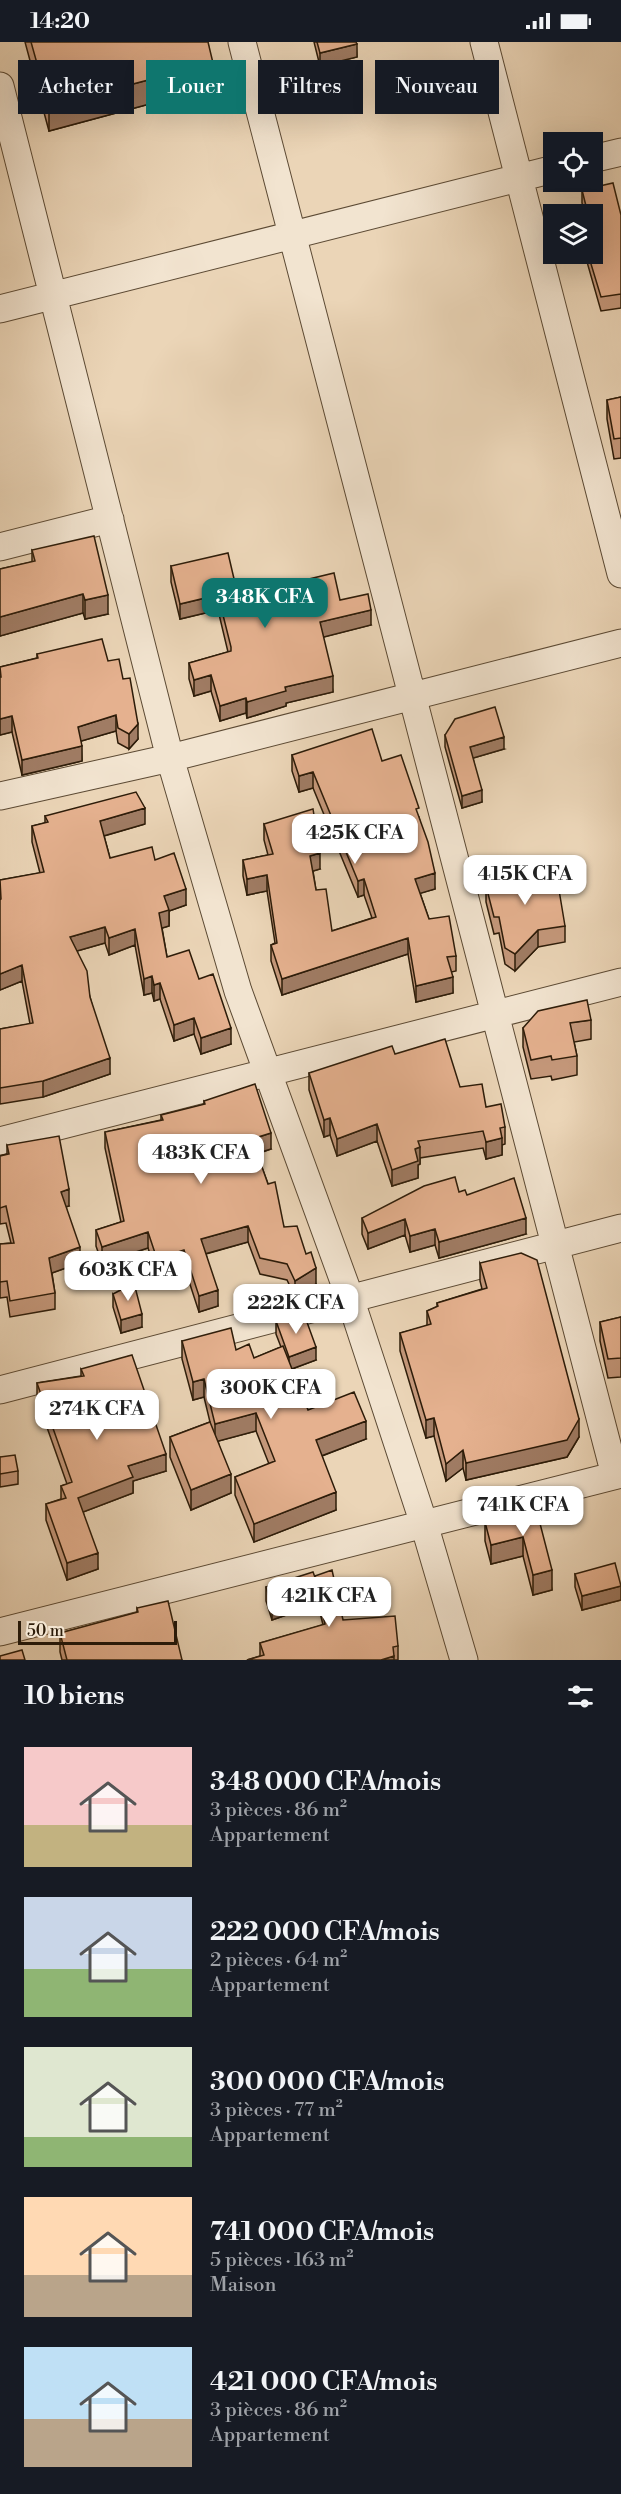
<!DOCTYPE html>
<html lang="fr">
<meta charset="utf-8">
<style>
:root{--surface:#171b24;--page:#20242c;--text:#f1f3f6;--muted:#9ea1a6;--accent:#0f766e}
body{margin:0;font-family:"Libre Bodoni",serif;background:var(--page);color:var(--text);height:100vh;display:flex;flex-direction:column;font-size:22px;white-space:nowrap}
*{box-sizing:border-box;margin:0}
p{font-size:20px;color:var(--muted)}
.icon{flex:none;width:33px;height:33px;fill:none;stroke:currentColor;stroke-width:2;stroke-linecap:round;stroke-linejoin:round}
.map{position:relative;height:1618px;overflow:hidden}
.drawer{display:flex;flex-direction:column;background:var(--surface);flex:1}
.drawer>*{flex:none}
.banner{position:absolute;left:18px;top:18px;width:585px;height:54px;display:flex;gap:12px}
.buttons{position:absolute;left:543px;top:90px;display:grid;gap:12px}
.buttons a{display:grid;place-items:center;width:60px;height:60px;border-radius:0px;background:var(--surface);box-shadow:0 6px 24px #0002;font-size:30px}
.scale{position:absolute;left:18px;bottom:15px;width:159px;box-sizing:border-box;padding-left:6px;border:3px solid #2d1c09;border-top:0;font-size:16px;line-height:21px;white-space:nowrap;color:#2d1c09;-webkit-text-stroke:4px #f2e4d0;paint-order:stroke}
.price{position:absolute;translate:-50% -51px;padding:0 14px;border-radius:12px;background:#fff;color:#222;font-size:20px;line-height:39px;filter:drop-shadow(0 2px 3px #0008)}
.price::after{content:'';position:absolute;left:50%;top:36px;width:18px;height:14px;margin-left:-9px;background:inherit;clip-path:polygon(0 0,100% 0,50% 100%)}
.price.selected{background:var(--accent);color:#fff}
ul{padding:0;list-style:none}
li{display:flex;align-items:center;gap:18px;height:150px;padding:0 24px}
li span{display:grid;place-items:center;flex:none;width:168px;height:120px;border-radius:0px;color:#555}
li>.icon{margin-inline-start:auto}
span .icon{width:72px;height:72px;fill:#fffc;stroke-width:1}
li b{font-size:26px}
h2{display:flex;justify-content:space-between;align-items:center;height:72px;padding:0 24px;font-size:26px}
.chip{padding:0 21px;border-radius:0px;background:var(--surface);box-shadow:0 6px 24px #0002;font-size:21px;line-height:54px}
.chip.selected{background:var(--accent);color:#fff}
.status{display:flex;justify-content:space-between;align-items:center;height:42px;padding:0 30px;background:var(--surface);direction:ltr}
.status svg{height:16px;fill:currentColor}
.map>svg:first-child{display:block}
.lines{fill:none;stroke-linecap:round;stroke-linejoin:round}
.minor-casing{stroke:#5c4a34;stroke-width:29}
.minor{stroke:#f2e4d0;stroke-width:27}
.wall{fill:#c5987b;stroke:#2d1c09;stroke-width:1.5}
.shaded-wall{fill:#a07c64;stroke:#2d1c09;stroke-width:1.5}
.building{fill:#e5b18f;stroke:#2d1c09;stroke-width:1.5}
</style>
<div class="status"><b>14:20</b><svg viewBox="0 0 49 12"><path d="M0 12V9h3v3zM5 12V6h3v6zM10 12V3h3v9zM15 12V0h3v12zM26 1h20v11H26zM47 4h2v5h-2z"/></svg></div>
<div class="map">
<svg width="621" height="1618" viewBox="0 0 621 1618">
<rect width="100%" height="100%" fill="#ebd5b7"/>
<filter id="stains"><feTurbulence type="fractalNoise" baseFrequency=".00333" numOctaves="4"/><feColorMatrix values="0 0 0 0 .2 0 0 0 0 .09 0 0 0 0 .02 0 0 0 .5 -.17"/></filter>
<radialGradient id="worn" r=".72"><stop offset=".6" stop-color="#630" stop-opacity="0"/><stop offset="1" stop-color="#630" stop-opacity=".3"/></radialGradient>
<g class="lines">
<!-- minor casing -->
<g class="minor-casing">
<path id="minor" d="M242,0L615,1433
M484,0L621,532
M0,44L170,716L238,949L350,1256L424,1482L464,1618
M592,117L621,110
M0,267L554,127
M0,505L110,477
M0,754L170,716L621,601
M0,1099L621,940
M0,1348L621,1186
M0,1590L621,1432"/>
</g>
<!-- minor -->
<use href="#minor" class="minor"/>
</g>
<!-- wall -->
<path class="wall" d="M25,0H208L213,45L49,89Z
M314,0H356L357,15L320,24Z
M582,148L621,173V266L601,269L587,220V212H592V172H585L582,161Z
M621,355V416L614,417L607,377V358Z
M32,508L108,572L85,577L83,571L0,594V527L32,520Z
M171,524L238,554L340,558L371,583L323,595L333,650L286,661V664L247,676L246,671L220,679L211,649L194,654L189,637V621L228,610L218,568L180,577L171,540Z
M37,612L108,619L123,637L138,697L129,707L118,701L116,689L81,699L82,719L22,733L12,690L0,693V625L37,616Z
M445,693L504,707L473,716L482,760L462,766L445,705Z
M292,713L382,719L419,775L435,847L420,851L429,877L456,914V929L451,930L453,951L416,960L408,912L282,953L271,919V903L275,901L267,849L247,853L243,834V818L268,813L264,798V782L320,827L313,829L316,848L332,889L372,876L364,853L358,855L313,746L299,750L292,729Z
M45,774L145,782L104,794L110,816L155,818L186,863L169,869V884L162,886L167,915L199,937L231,1002L201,1012L194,992L174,999L160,957L154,959L152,951L144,953L135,903L109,913L105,901L77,909L90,955L110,1032L43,1055L0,1062V987L30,982L22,939L0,948V838L40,831L32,800V784L45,781Z
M486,844L565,884V900L538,905L515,929L505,922L499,891L494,892L486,860Z
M591,978V997L574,1000L577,1014V1033L552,1038L551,1034L531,1037L523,1005V986Z
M395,1012L460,1045L486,1065L505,1085V1102L502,1103V1113L486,1117L483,1106L420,1116V1122L418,1123V1136L392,1144L377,1099L337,1114L330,1093L324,1095L309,1048V1031Z
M204,1059L271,1107L257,1112L284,1185L316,1242L295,1255L287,1238L260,1232L248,1200L206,1212L218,1264L199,1270L184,1224L157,1233L148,1206L102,1221L96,1204V1188L121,1180L105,1106V1090L161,1078V1073L204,1063Z
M7,1103L69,1164L66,1165L80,1221L52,1231L55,1251V1267L10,1275L7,1255L0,1256V1202L11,1201L6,1181L0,1182V1114L7,1112Z
M459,1150L467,1153L526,1192L439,1216L435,1203L410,1210L405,1193L368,1207L362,1192V1176Z
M480,1221L579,1395L567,1415L466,1438L463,1426L446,1439L434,1394L426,1396L400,1309V1291L427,1284V1269L437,1265V1261L482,1247L480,1239Z
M113,1252L142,1285L121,1291L113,1265Z
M621,1275V1335L608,1336L600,1299V1280Z
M276,1279L316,1318L292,1327L308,1368L366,1397L322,1414L336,1468L254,1500L235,1453V1435L269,1422L256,1389L218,1399L231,1451L191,1468L170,1415V1395L210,1380L204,1355L193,1358L182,1317V1299L236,1308L254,1316L281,1305L276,1292Z
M81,1327L166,1429L133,1439V1451L83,1470L98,1527L67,1538L46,1478V1462L61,1457V1444L67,1442L37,1357V1341L81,1334Z
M0,1415L18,1429V1442L0,1445Z
M536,1466L552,1548L533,1553L523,1514L491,1522L485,1499V1480Z
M575,1532L621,1558L582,1568L575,1545Z
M315,1535L343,1578L398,1604V1618H247L260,1614V1601L323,1583L318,1562L272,1578L266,1559V1545Z
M137,1566L182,1618H62L60,1610V1591L137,1571Z"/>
<!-- shaded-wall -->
<path class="shaded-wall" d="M357,2V15L320,24V11Z
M213,21V45L49,89V64Z
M83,552V571L0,594V575Z
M108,553V572L85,577V558Z
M218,553V568L180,577V562Z
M371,568V583L320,596V580Z
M211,633V649L194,654V638Z
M333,634V650L286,661V664L247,676V660L285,645Z
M246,656V671L220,679V664Z
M116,673V689L78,700V685Z
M12,674V690L0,693V677Z
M138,682V697L129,707V692Z
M504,695V707L470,717V705Z
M82,704V719L22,733V718Z
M313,730V746L299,750V734Z
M482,748V760L462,766V754Z
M145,766V782L100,795V779Z
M320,811V827L310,830V814Z
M435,831V847L415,853V837Z
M267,833V849L247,853V837Z
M364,837V853L358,855V839Z
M186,847V863L169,869V884L159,887V871L164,854Z
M105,885V901L70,911V895Z
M135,887V903L109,913V896Z
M538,888V905L515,929V912Z
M408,896V912L282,953V937Z
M22,923V939L0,948V932Z
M152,934V951L144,953V937Z
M453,935V951L416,960V944Z
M160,941V957L154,959V943Z
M194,976V992L174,999V983Z
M231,986V1002L201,1012V996Z
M110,1016V1032L43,1055V1039Z
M330,1076V1093L324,1095V1078Z
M377,1082V1099L337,1114V1097Z
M271,1091V1107L252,1113V1097Z
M502,1096V1113L486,1117V1100Z
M420,1105V1122L418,1123V1136L392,1144V1128L415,1107Z
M69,1147V1164L61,1166V1150Z
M526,1176V1192L439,1216V1200Z
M405,1177V1193L368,1207V1191Z
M248,1184V1200L201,1213V1197Z
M435,1187V1203L410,1210V1194Z
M148,1190V1206L102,1221V1205Z
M80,1205V1221L49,1232V1216Z
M184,1208V1224L157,1233V1217Z
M316,1226V1242L295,1255V1239Z
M218,1248V1264L199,1270V1254Z
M142,1272V1285L121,1291V1278Z
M316,1305V1318L289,1328V1315Z
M204,1337V1355L193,1358V1340Z
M256,1371V1389L215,1400V1382Z
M434,1376V1394L426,1396V1378Z
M579,1377V1395L567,1415L466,1438V1421Z
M366,1379V1397L316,1416V1398Z
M463,1408V1426L446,1439V1422Z
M166,1412V1429L133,1439V1451L78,1472V1456L128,1424Z
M231,1432V1451L191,1468V1448Z
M336,1450V1468L254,1500V1482Z
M523,1495V1514L491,1522V1503Z
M98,1511V1527L67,1538V1521Z
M552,1528V1548L533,1553V1533Z
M621,1544V1558L582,1568V1554Z
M318,1548V1562L272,1578V1564Z
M394,1614V1618H381Z"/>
<!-- building -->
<path class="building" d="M31,0H208L213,21L49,64Z
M317,0H356L357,2L320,11Z
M613,141L621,173V252L601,255L588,212H592V205L595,204L592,195V172H588L582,148Z
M621,355V396L614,397L607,358Z
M94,494L108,553L85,558L83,552L0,575V527L35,519L32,508Z
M228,511L238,554L334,531L340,558L368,552L371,568L320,580L333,634L285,645L286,649L247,660L246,656L220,664L211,633L194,638L189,621L231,609V605L218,553L180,562L171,524Z
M102,597L108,619L119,617L123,637L130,636L138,682L129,692L118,686L116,673L78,685L82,704L22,718L12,674L0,677V635H1L0,625L38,616L37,612Z
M495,665L504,695L470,705L482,748L462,754L445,693L455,677Z
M372,687L382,719L401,713L419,766L416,767L428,800L435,831L415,837L429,877L449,874L456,914L447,915L453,935L416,944L408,896L282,937L271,903L277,901L267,833L247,837L243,818L273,812L264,782L313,767L320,811L310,814L316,848L326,847L332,889L376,875L364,837L358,839L313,730L299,734L292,713Z
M136,750L145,766L100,779L110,816L152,805L155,818L174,811L186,847L164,854L169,868L159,871L167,915L189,908L199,937L213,932L231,986L201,996L194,976L174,983L160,941L154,943L152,934L144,937L135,887L109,896L105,885L70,895L87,929L90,955L110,1016L43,1039L0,1046V987L33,981L22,923L0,932V858L1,857L0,838L44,830L32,784L48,780L45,774Z
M536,819L551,849L559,848L565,884L538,888L515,912L505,906L499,875H494L486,844Z
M587,958L591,978L570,981L577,1014L552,1018L551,1014L531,1018L523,986L538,969Z
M445,997L460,1045L482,1042L486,1065L501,1062L505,1085L500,1086L502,1096L486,1100L483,1089L418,1099L420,1105L415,1107L418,1119L392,1128L377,1082L337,1097L330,1076L324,1078L309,1031L392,1004L395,1012Z
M255,1042L271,1091L252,1097L268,1142L275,1140L284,1185L297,1184L306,1212L311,1210L316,1226L295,1239L287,1222L260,1216L248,1184L201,1197L218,1248L199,1254L184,1208L157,1217L148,1190L102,1205L96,1188L124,1179L105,1090L163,1078L161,1073L205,1062L204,1059Z
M59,1094L69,1147L61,1150L80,1205L49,1216L55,1251L10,1259L7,1239L0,1240V1202L14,1201L6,1164L0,1166V1114L9,1112L7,1103Z
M455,1135L459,1150L465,1148L467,1153L514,1136L526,1176L439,1200L435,1187L410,1194L405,1177L368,1191L362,1176L424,1144Z
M521,1211L537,1218L579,1377L567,1398L466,1421L463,1408L446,1422L434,1376L426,1378L400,1291L431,1282L427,1269L438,1264L437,1261L487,1246L480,1221Z
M134,1241L142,1272L121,1278L113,1252Z
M304,1272L316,1305L289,1315L276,1279Z
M621,1275V1316L608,1317L600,1280Z
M231,1286L236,1308L249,1302L254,1316L283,1304L308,1368L354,1350L366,1379L316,1398L336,1450L254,1482L235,1435L275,1419L256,1371L215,1382L204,1337L193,1340L182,1299Z
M132,1313L166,1412L128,1424L133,1435L78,1456L98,1511L67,1521L46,1462L66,1456L61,1444L72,1440L37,1341L84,1334L81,1327Z
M210,1380L231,1432L191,1448L170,1395Z
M15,1413L18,1429L0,1432V1415Z
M536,1466L552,1528L533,1533L523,1495L491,1503L485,1480Z
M615,1521L621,1544L582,1554L575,1532Z
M332,1528L343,1578L395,1574L398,1604L393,1605L394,1614L381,1618H247L264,1613L260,1601L325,1582L318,1548L272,1564L266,1545L313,1530L316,1538L315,1534Z
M168,1559L182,1618H67L60,1591L138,1570L137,1566Z
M22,1608L25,1618H0V1614Z"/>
<rect width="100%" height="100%" filter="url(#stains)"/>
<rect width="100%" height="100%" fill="url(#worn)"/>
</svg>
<div class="buttons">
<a><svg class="icon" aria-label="locate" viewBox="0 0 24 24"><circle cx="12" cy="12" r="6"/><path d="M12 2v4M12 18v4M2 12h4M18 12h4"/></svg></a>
<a><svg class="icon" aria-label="layers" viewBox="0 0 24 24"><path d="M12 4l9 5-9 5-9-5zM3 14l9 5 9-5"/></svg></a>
</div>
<div class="scale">50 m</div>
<b class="price selected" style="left:265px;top:587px">348K CFA</b>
<b class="price" style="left:355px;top:823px">425K CFA</b>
<b class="price" style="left:525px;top:864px">415K CFA</b>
<b class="price" style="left:201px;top:1143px">483K CFA</b>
<b class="price" style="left:128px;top:1260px">603K CFA</b>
<b class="price" style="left:296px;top:1293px">222K CFA</b>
<b class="price" style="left:271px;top:1378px">300K CFA</b>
<b class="price" style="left:97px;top:1399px">274K CFA</b>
<b class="price" style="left:523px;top:1495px">741K CFA</b>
<b class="price" style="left:329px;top:1586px">421K CFA</b>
<div class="banner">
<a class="chip">Acheter</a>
<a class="chip selected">Louer</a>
<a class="chip">Filtres</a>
<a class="chip">Nouveau</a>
</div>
</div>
<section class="drawer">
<h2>10 biens<svg class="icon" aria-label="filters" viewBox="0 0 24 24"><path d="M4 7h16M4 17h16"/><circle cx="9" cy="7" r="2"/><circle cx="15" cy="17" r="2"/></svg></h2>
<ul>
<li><span style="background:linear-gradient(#f6c9c9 65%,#c2b280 0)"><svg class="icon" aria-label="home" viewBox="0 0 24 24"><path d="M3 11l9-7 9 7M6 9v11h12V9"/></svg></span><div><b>348 000 CFA/mois</b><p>3 pièces · 86 m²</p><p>Appartement</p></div></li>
<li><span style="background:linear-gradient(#c9d6e8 60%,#8fb573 0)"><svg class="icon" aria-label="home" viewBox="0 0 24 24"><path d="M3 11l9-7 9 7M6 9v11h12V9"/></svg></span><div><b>222 000 CFA/mois</b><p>2 pièces · 64 m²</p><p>Appartement</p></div></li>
<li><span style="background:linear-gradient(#dfe7d0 75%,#8fb573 0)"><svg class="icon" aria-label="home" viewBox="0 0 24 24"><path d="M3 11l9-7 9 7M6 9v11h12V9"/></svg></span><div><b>300 000 CFA/mois</b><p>3 pièces · 77 m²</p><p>Appartement</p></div></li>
<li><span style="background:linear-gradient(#ffd9b3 65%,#b9a48a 0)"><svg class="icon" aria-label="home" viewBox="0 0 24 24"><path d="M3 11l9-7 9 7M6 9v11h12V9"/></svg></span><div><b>741 000 CFA/mois</b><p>5 pièces · 163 m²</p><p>Maison</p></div></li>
<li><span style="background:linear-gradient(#bfe0f5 60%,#b9a48a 0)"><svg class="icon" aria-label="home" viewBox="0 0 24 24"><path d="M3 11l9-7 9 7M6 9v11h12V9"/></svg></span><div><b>421 000 CFA/mois</b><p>3 pièces · 86 m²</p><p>Appartement</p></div></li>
</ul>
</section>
